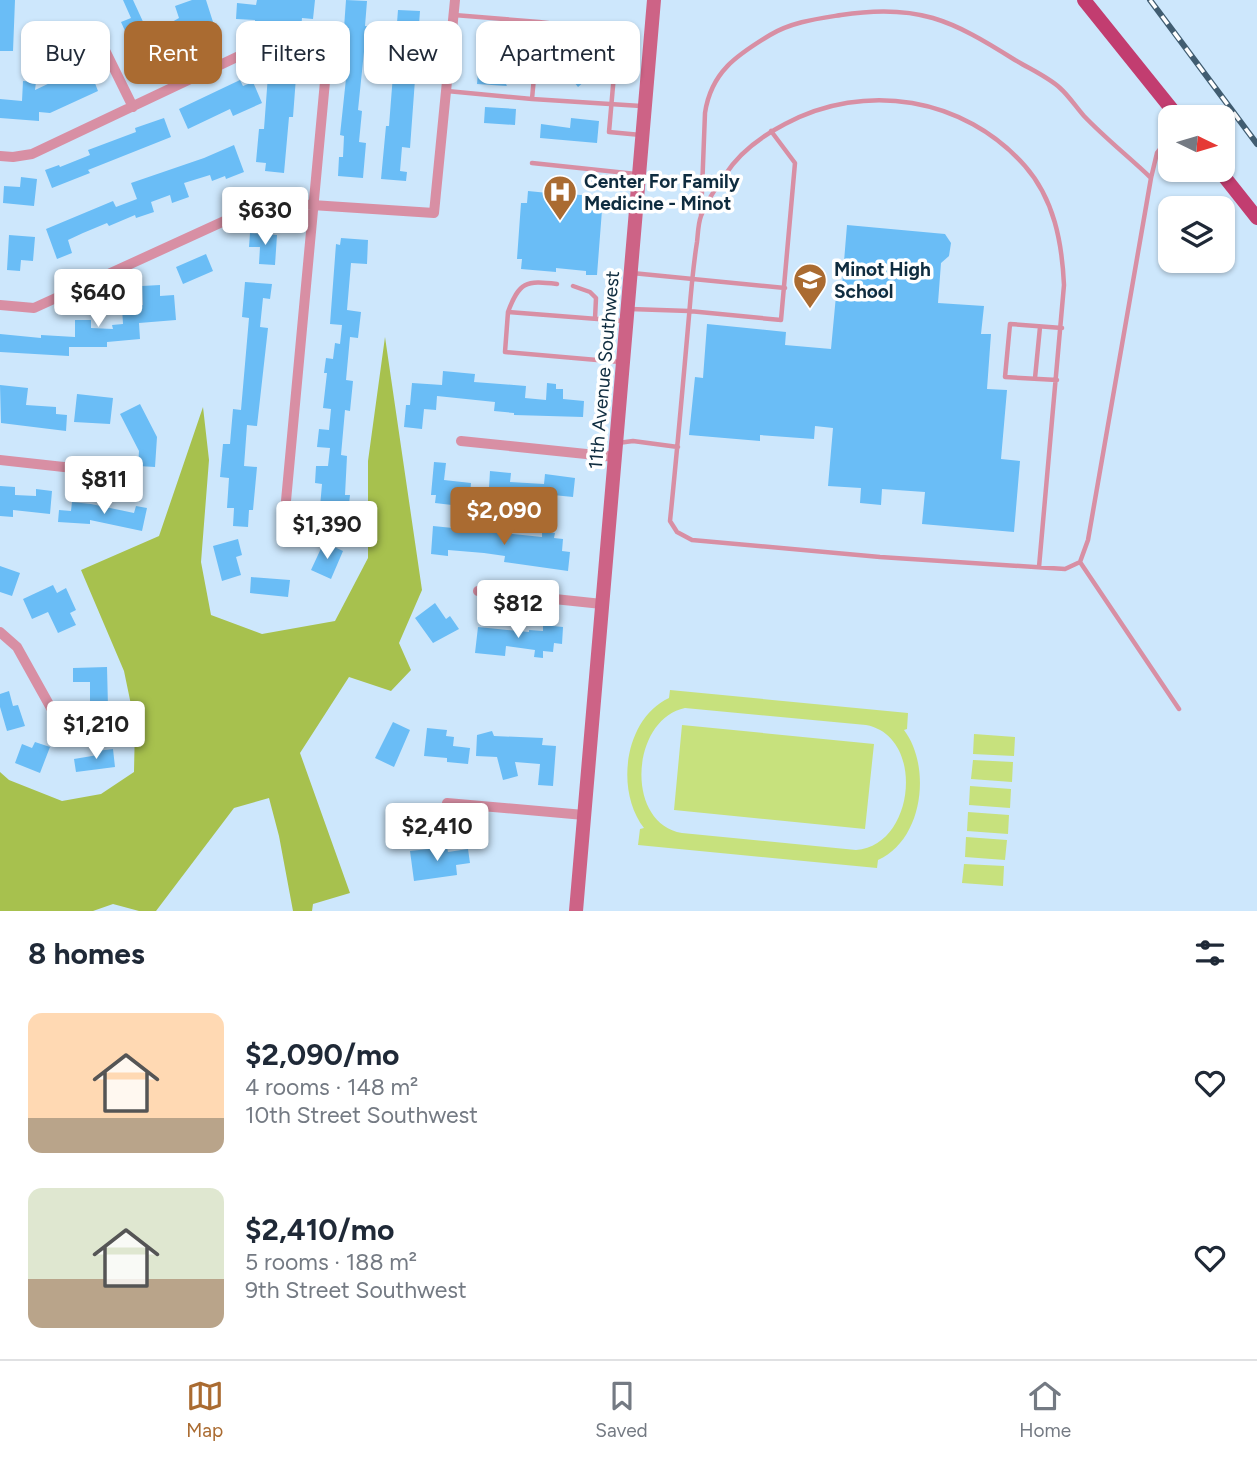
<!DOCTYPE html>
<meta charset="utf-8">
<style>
:root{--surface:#fff;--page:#f2f2f3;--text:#1f2937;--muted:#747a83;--line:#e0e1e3;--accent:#aa6b31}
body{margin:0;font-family:Figtree,sans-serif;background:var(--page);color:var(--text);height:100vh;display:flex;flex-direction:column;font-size:26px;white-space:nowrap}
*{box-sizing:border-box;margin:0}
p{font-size:23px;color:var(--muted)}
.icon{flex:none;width:38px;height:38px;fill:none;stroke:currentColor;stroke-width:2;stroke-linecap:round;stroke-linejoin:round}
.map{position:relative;height:911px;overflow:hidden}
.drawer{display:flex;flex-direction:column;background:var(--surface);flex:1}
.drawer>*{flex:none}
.guide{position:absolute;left:21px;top:21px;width:700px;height:63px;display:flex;gap:14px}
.needle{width:46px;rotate:95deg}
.fabs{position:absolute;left:1158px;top:105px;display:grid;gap:14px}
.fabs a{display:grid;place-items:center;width:77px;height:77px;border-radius:14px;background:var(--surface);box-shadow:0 2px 5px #0004;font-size:35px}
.price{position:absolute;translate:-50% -60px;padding:0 16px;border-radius:7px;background:#fff;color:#222;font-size:23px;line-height:46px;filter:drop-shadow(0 2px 4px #0008)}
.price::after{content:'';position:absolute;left:50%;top:42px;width:21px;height:16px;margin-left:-10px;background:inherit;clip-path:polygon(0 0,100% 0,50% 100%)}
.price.active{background:var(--accent);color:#fff}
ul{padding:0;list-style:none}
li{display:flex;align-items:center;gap:21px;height:175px;padding:0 28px}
li span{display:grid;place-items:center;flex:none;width:196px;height:140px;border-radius:14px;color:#555}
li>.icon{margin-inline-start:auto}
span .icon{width:84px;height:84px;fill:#fffc;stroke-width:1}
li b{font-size:30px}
h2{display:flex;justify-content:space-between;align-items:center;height:84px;padding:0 28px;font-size:30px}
.chip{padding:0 24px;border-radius:14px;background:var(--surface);box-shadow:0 2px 5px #0004;font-size:24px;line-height:63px}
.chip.active{background:var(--accent);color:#fff}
.tabs{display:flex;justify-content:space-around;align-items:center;height:98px;border-top:2px solid var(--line);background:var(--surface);font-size:19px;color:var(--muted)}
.tabs a{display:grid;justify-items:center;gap:4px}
.tabs .active{color:var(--accent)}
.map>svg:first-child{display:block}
.green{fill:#c7e17d;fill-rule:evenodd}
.forest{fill:#a7c14e}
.building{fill:#6abdf6}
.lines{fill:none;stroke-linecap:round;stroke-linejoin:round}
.lane{stroke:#d88fa4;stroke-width:4.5}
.street{stroke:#d88fa4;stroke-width:10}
.secondary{stroke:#cd6386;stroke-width:14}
.primary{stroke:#c23d70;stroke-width:14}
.rail-casing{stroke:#415d71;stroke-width:6}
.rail{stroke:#fff;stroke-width:3.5;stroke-dasharray:10;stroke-linecap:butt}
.labels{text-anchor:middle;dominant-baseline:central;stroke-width:7;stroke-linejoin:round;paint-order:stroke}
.poi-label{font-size:19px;font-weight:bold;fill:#0f2c3f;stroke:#fff;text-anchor:start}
.street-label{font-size:19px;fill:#0f2c3f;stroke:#fff}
</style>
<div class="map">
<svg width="1257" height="911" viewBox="0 0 1257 911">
<rect width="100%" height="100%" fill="#cde7fc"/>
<!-- green -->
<path class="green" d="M670,690L908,713L907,729L904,730C932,767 923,840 878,860L877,868L638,845L640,829L644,828C615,791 624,719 669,698ZM685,708L866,725C926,736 915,846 856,850L682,833C624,823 631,719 685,708Z
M682,725L874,744L865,829L674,810Z
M974,734L1015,737L1014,756L973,754Z
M973,760L1013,762L1012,782L971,779Z
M970,786L1011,789L1010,808L969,805Z
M968,812L1009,815L1008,834L967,831Z
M966,837L1007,840L1005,860L965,857Z
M964,864L1004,866L1003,886L962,883Z"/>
<!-- forest -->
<path class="forest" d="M385,337L422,590L399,643L411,670L391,691L349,677L300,753L350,893L313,904L312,911H293L279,836L269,798L234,808L156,911H139L113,904L93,911H0V772L9,780L62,801L101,794L134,772L135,724L124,671L81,570L159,536L203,407L209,460L201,562L211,615L262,634L335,621L368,558V461Z"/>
<!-- building -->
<path class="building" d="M0,0H15L13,51H0Z
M123,0H133L145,26L152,23L156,31L179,18L175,6L192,0H206L213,22L198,28L199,32L174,40L176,45L145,61L132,31L126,33L121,22L131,18Z
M257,0H315L313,19L302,18L301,29L255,25V20L236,19L237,3L256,5Z
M346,0L367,1L365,26L372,27L371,42H365L358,110L362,111L359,142L366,143L363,178L338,176L339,157H343L344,136L340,135L350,41L349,28H344Z
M398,10L420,11L410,148L402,147L400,171L407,172L406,181L381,179L386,126H389Z
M519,42L528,60L501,73L507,86L477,84L480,48L489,49L492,54Z
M570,46L593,74L578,87L555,58Z
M88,65L98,91L50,113L39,112V121L0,118V99L22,101L23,81L36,82L35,90Z
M268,75L296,77L293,117H289L284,173L265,171L266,163L256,162L259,129H264Z
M240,80L243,86L253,82L262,103L233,116L230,109L188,129L179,109Z
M485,107L516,109L515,125L484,123Z
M164,118L171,137L88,170L90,173L52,188L45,170L59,165L60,167L90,155L88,150L136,132L135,128Z
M571,118L599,121L597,143L540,138L541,124L570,128Z
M234,145L244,172L226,179L225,176L212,181L210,175L184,183L189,197L172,203L170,195L151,202L154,212L136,218L135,215L109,226L107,223L83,233L68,240L72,253L57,259L46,229L113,201L116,207L137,199L131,183L204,158Z
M21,177L37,179L34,206L3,203L4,186L20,187Z
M548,186L558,187V193L603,197L597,275H586V271L556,268V272L521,269L522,259H517L521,203H527L528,191L548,193Z
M847,225L945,234L951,243L949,256L941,263L938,303L984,306L981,334H991L987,389L1007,390L1001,459L1020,461L1014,532L922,524L925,492L882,489L881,505L860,503L861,488L828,486L833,428L815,426L814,439L760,435V441L689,435L695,377L703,378L707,324L786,332L785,345L831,349L837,285L842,286Z
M250,233L277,235L275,265L259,264L260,247H249Z
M9,235L35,237L33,261L21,260L20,271L7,270Z
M341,238L368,240L367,264L351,263L347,310L361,312L358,338L350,337L346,380L353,381L350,411L345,410L341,455L347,456L345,495H350L348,513L338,512L336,531L318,530L322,484L315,483L316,466H328L330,448L317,447L319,429L329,430L331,409L323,408L327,373H324L326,358L333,359L335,343L340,344L342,325L330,324L336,244L340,245Z
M206,254L213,271L183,284L176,267Z
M245,282L272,284L270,299L263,298L260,327L268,328L257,426L247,425L244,466L257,467L253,510H249L248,527L233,526L234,508H227L229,478L220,477L223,444H230L233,409L241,410L249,318L242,317Z
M160,285V296L174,295L176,320L139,323L140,339L107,342V347H69V356L0,352V334L41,338V335L75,337V320H91V328L113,329L112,325L123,324L122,307L143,305L142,286Z
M443,371L475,374L474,382L526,386L525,398L546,400L547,383L556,384V389H563V399L584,401L583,417L514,415V413L494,411L495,402L437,396L436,410L424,409L422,429L404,427L406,405H410L412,383L442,385Z
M0,385L28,388L26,405L56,407V414L67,415L66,431L1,423Z
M77,394L113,398L110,424L74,422Z
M140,404L157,437L155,467L138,466L139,451L120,414Z
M434,462L446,463L444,480L471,483L469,507L435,503L436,495H431Z
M490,471L511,473L510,482L544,484L545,474L575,478L573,497L553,495L552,502L528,500L527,507L495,504L496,488H489Z
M0,486L15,487V495L36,496V489L52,491L50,514L13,510V517L0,516Z
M72,502L91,504L134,513L136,506L147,508L142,531L90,520V524L58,522L59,510L71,511Z
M433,526L542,537V532L555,533L554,538L563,539L562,551L570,552L568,571L504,562L505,556L484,553L448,550V556L431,554Z
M238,539L242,555L236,557L241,575L222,581L213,546Z
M324,542L343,551L331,579L311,570Z
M0,566L20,573L12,596L0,592Z
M251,577L290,580L288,597L250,593Z
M53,585L57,593L66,588L76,610L70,613L76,625L58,633L48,612L32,619L23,599Z
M435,603L446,619L450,616L459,629L433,643L415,618Z
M543,625L563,627L562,644L554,643L553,652L543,651V658L534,657L535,650L506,646L505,656L475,653L478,627L529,632V630L543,631Z
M107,667L108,707H112L113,725H90V682H73V668Z
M9,691L13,706L18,705L25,726L7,731L0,707V694Z
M393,722L410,730L394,767L375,758Z
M427,728L447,730L446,736L454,737L453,746L470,748L468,764L447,762V758L424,756Z
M492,731L494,736L543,738L542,745L556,746L553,786L538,785L540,764L515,762L518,776L503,780L497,757L476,756L477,735Z
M35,742L50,747L40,773L15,763L22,744L32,748Z
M113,749L115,767L76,772L74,759L98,755L97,751Z
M447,847L448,852L468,849L470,863L456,865L457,875L414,881L410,851Z"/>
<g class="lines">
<!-- lane -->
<path class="lane" d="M454,15L539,22L532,99
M539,22L589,28L604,44L615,63L609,132L641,135
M447,91L532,99L641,106
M532,163L636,174
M701,216L705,113C711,72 737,55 770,35C792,22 816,19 841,15C917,3 952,20 1015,60C1030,69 1048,77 1060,88C1069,96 1076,107 1084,116C1105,138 1129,157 1151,178
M632,273L785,288
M573,286L590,292L596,298L595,319
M630,309L689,311L781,320L795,163L771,131
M508,312C519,282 526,280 557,284
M620,362L505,352L508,312L623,321
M1035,378L1040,327
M1057,380L1005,377L1010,324L1062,328
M618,443L633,441L678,447
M1080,562L1179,709
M1039,567L1064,285C1062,242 1054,199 1025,166C964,97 865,81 785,124C762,136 739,153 725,175C717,186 706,203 701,216C698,224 698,234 697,242C693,267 691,291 689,316C683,384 677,453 670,521L677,532L692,540L880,557L1065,569L1080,562L1088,540L1151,178L1157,153L1171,135"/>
<!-- street -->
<path class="street" d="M93,26L133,107
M0,156L13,157L32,154L239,56L253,54L327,60L283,533
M0,305L34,308L266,202L434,213L455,0
M461,441L615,457
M0,460L100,471
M478,591L602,604
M0,632L17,647L56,717
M447,803L584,815"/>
<!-- secondary -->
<path class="secondary" d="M576,911L654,0"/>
<!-- primary -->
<path class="primary" d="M1084,0L1178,117
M1219,170L1257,218"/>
<!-- rail casing -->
<g class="rail-casing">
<path id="rail" d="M1150,0L1257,144"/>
</g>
<!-- rail -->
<use href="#rail" class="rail"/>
</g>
<!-- icons -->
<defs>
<g id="hospital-pin" transform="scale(1.75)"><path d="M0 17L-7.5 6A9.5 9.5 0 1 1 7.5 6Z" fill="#aa6b31" stroke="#fff"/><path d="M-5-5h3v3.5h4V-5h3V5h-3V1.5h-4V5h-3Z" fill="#fff"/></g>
<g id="school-pin" transform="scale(1.75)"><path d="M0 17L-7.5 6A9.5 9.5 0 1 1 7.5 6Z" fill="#aa6b31" stroke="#fff"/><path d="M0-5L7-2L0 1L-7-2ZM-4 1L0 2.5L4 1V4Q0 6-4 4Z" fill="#fff"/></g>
</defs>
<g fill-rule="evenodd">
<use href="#hospital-pin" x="560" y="192"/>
<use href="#school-pin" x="810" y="280"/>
</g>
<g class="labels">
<!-- poi labels -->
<g class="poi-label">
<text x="584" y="181">Center For Family<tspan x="584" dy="22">Medicine - Minot</tspan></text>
<text x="834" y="269">Minot High<tspan x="834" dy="22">School</tspan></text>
</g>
<!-- street labels -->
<g class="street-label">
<text transform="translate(604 370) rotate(-85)">11th Avenue Southwest</text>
</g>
</g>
</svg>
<div class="fabs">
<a><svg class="needle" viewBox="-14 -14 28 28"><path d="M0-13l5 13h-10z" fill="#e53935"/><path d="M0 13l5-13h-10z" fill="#747a83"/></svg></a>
<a><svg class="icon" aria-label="layers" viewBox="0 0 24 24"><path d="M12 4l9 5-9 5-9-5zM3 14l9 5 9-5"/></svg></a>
</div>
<b class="price" style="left:265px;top:247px">$630</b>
<b class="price" style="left:98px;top:329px">$640</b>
<b class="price" style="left:104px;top:516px">$811</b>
<b class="price active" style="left:504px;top:547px">$2,090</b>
<b class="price" style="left:327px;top:561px">$1,390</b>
<b class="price" style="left:518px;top:640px">$812</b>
<b class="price" style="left:96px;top:761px">$1,210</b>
<b class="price" style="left:437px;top:863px">$2,410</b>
<div class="guide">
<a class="chip">Buy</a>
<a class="chip active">Rent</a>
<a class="chip">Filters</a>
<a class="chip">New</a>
<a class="chip">Apartment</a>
</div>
</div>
<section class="drawer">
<h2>8 homes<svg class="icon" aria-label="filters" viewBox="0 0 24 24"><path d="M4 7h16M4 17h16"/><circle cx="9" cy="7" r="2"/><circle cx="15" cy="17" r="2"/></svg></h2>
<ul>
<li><span style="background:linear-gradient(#ffd9b3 75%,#b9a48a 0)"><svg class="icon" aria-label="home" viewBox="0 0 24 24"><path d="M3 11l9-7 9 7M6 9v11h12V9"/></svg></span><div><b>$2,090/mo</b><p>4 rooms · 148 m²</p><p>10th Street Southwest</p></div><svg class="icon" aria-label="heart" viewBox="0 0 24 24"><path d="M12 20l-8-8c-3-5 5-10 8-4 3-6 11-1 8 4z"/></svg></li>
<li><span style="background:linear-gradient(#dfe7d0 65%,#b9a48a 0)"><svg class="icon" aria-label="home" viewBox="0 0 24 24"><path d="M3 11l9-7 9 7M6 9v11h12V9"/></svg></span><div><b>$2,410/mo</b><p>5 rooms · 188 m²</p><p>9th Street Southwest</p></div><svg class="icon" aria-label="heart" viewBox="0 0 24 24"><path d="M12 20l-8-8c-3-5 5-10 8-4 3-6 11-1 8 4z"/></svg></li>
</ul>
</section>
<nav class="tabs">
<a class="active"><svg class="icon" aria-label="map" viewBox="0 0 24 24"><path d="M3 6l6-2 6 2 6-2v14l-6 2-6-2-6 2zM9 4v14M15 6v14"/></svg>Map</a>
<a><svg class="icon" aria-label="saved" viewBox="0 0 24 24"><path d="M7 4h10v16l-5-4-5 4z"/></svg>Saved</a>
<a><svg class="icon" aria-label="home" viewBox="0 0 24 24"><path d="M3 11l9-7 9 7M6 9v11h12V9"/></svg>Home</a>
</nav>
